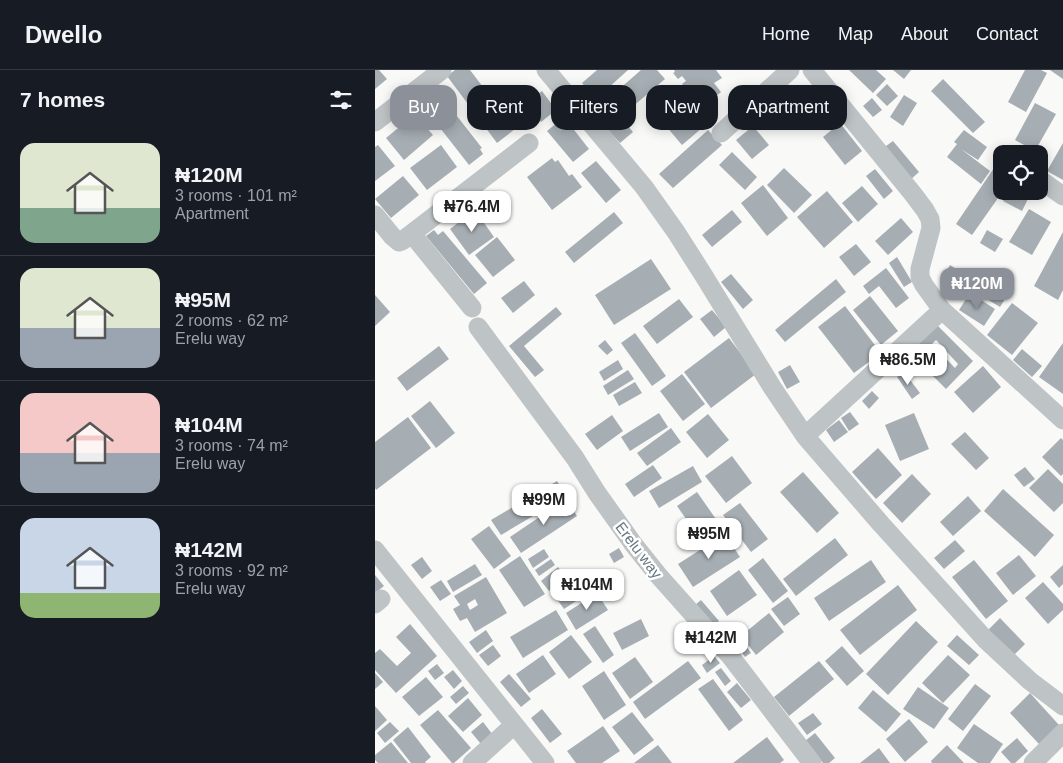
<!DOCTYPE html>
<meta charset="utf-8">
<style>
:root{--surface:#171b24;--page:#242831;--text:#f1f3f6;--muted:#9ea1a6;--line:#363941;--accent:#8c9099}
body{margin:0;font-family:Helvetica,sans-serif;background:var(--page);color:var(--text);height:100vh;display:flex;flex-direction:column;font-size:19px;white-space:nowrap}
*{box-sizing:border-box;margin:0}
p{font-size:16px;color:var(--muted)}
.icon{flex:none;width:28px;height:28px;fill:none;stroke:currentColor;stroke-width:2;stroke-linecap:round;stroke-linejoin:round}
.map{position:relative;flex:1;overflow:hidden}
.drawer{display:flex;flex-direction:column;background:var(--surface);width:375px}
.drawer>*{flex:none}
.banner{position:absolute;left:15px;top:15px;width:475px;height:45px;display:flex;gap:10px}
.tools{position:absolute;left:618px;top:75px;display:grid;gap:10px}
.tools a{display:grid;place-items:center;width:55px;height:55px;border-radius:10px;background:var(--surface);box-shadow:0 2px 12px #0003;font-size:25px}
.price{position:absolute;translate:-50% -42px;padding:0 11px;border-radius:10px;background:#fff;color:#222;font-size:16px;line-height:32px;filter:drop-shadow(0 1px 2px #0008)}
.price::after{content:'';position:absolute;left:50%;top:30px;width:15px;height:11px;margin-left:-8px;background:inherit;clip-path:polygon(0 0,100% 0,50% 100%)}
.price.on{background:var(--accent);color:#fff}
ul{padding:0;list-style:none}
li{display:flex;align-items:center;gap:15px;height:125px;padding:0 20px}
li+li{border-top:1px solid var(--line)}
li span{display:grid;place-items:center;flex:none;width:140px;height:100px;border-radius:15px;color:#555}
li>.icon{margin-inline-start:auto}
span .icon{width:60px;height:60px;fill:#fffc;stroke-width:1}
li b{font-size:21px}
h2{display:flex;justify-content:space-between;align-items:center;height:60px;padding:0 20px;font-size:21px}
.chip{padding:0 18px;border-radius:15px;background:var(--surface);box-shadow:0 2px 12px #0003;font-size:18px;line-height:45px}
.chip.on{background:var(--accent);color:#fff}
header{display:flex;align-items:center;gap:30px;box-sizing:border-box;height:70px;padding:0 25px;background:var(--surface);border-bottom:1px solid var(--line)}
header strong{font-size:24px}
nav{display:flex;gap:28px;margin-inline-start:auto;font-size:18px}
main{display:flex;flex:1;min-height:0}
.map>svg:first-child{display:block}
.building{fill:#a6aeb3;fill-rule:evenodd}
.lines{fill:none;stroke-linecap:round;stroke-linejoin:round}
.minor{stroke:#bec3c6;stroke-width:19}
.labels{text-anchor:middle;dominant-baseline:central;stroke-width:5;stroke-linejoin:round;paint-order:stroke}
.street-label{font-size:15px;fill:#66767f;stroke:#fff}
</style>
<header>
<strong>Dwello</strong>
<nav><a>Home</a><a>Map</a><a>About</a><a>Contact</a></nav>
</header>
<main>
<section class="drawer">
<h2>7 homes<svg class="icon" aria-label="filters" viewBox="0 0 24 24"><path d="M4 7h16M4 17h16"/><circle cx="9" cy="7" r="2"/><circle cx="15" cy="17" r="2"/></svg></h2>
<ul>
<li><span style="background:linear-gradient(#dfe7d0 65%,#7fa58c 0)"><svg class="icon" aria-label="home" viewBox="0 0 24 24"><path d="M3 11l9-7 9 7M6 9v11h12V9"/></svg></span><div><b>₦120M</b><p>3 rooms · 101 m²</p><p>Apartment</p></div></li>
<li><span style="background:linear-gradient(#dfe7d0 60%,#9aa5b1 0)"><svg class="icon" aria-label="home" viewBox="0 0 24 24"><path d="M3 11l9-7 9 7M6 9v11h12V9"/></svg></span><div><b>₦95M</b><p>2 rooms · 62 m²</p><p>Erelu way</p></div></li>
<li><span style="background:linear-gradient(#f6c9c9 60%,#9aa5b1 0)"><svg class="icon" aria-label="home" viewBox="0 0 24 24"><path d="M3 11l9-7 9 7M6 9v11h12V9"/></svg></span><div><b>₦104M</b><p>3 rooms · 74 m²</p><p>Erelu way</p></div></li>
<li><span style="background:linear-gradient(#c9d6e8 75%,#8fb573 0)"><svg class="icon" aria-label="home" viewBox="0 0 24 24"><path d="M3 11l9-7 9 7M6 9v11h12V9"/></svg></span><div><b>₦142M</b><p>3 rooms · 92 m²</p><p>Erelu way</p></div></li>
</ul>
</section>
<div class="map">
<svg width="688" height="693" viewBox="0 0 688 693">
<rect width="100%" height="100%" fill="#f9f9f7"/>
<!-- building -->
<path class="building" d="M0,0H4L12,9L0,19Z
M80,0H95L140,59L122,73L72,6Z
M222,0H253L221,29L207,13Z
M266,0H282L290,9L249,44L234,28Z
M299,0H341L347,8L339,13L346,22L335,31L330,25L324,29L318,22L315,24L307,14L311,11L307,6L303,9L298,3L300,2Z
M474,0H501L511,9L498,23Z
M518,0H536L529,9Z
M650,0H666L672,3L651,42L633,32Z
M675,0H688V9Z
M568,9L610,52L598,63L556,21Z
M512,14L523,26L512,36L501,25Z
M60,18L107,78L105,79L108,84L94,95L44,31Z
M167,21L181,40L166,52L152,32Z
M299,25L327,58L307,75L279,42Z
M529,25L542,33L528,56L515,47Z
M497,28L507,40L498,47L488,36Z
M660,33L681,44L660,81L640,70Z
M235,36L258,62L245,73L222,48Z
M40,44L58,65L29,90L11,68Z
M189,47L214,79L198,92L172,61Z
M465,53L487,81L470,95L448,67Z
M378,56L394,75L377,89L361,70Z
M333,60L347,75L298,118L284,104Z
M589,60L612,77L603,90L586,79L615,101L606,114L572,87L582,74L579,72Z
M518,71L544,102L534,111L507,79Z
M688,73V110L672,101Z
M3,75L20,96L0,111V77Z
M66,75L82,97L52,120L35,98Z
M357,82L382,107L370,120L344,95Z
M177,88L180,92L183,90L194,106L197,104L207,117L177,140L152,107Z
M221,91L246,120L231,133L206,103Z
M621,95L626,99V121H628L597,165L581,154Z
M409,98L437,125L419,143L392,115Z
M500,99L518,121L509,129L491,106Z
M28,106L44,125L16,148L0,129Z
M388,115L413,148L392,166L366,133Z
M487,116L503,134L483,152L467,133Z
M452,121L478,152L449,178L422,147Z
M633,121H657L647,141L628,131Z
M654,139L676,152L657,185L634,172Z
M100,140L119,167L94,185L75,159Z
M357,140L367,152L337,177L327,165Z
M239,142L248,153L199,193L190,182Z
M526,148L538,162L513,185L500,171Z
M59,160L63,165L68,161L112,213L99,224L51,166Z
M612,160L628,169L620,182L605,173Z
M688,162V220L683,230L659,216Z
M122,167L140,190L118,207L100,185Z
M481,174L496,192L479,206L464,187Z
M522,187L537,212L529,217L514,193Z
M276,189L296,219L239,255L220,225Z
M575,195L597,209L587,226L565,212Z
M511,198L534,228L521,238L504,216L494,224L488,216Z
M615,201L639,215L625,237L602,223Z
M356,204L378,230L368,239L346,212Z
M461,209L471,222L410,272L400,260Z
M149,211L160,225L138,243L126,228Z
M595,223L620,239L609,256L584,240Z
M0,225L15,242L0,256Z
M495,226L523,261L506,275L478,240Z
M304,229L318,247L282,274L268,256Z
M637,233L663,253L637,285L612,265Z
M470,236L506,283L479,303L443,257Z
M181,237L187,244L149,276L169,300L160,307L134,276Z
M337,240L351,257L339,267L325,249Z
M562,255L598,291L571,319L534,282ZM561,270L583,294L580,298L557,274Z
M260,263L291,306L277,316L246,273Z
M354,268L381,304L336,338L309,302Z
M230,270L238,280L232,285L223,276Z
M688,273V324L664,307Z
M64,276L74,289L32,321L22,308Z
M647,279L667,296L657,307L638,290Z
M243,290L248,299L229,311L224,302Z
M415,295L425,312L412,319L403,302Z
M608,296L626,317L598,343L579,322Z
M253,300L259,309L233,325L228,316Z
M529,302L545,323L537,329L522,307Z
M307,304L330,334L308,351L285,321Z
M260,312L267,323L244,336L238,325Z
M497,321L504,328L494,339L487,331Z
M55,331L80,363L61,378L36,346Z
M475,342L484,354L474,361L466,348Z
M284,343L293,357L255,381L246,367Z
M539,343L554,379L525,391L510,355Z
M333,344L354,370L332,388L311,362Z
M237,345L248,361L222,380L210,364Z
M33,347L56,378L1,420L0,418V372Z
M464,350L473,362L459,372L451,360Z
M296,358L306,372L272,396L262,383Z
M590,362L614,388L601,400L576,374Z
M686,368L688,370V404L686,406L667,387Z
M503,378L527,405L501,429L477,402Z
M357,386L377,413L351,433L330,406Z
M278,395L287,408L259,427L250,414Z
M318,396L327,412L284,438L274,421Z
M650,397L660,409L649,417L639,405Z
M673,399L688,414V433L679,442L654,418Z
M428,402L464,443L442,463L405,422Z
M537,404L556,424L527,453L508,433Z
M182,411L192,426L126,465L116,450Z
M628,419L679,465L660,487L609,441Z
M322,422L343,452L323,466L302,436Z
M593,426L606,441L578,466L565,452Z
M191,429L202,446L146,483L135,467Z
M365,433L393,469L376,482L348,445Z
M114,456L136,486L119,499L96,469Z
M350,464L365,487L318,517L303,494Z
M460,468L473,485L421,526L408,509Z
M580,470L590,481L569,499L559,488Z
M244,478L249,487L239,493L234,484Z
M169,479L174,487L158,498L153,489Z
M644,485L661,506L638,525L621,503Z
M145,486L170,524L149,537L124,500Z
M47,487L57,501L47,509L36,495Z
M388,488L413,521L398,533L373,500Z
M176,489L180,495L164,506L160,500Z
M496,490L511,512L454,551L439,528Z
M599,490L633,531L611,549L577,507Z
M100,494L107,505L78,522L72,511Z
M688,495V514L684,518L675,507Z
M183,497L191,507L174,521L166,511Z
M364,500L382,525L352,546L335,521Z
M211,503L221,518L189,539L179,525Z
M0,505L9,516L0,523Z
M111,507L132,543L100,562L92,548L85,551L78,539L85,535L79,526ZM100,529L103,535L95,540L92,534Z
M66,510L76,524L65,531L55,517Z
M668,512L688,534V540L673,554L650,528Z
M523,515L542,540L485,585L465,560Z
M222,523L233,540L201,560L191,543Z
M413,527L425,544L409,556L396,539Z
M326,530L344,551L338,556L320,535Z
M181,540L193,560L148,588L135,567Z
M394,543L409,562L381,585L366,566Z
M625,548L650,574L639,585L613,560Z
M266,549L274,566L247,580L238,563Z
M541,551L563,572L513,625L491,604Z
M35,554L62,586L21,623L0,600V583L5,579L22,596L36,583L21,567Z
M220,556L239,585L228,593L208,564Z
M111,560L118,571L102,583L94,572Z
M196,565L217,592L194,609L174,582Z
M582,565L604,585L594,595L572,576Z
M369,573L376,583L370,587L363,577Z
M118,575L126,586L113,596L104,585Z
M467,576L489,601L472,616L450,591Z
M168,585L181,604L154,623L141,604Z
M573,585L595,605L568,633L547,613Z
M339,586L345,593L332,603L327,595Z
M260,587L278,612L255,629L237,603Z
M313,591L326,608L270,649L258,632Z
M444,591L459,609L414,646L399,627Z
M62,594L69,603L60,610L53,601Z
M346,598L356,611L350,616L340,602Z
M78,600L87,611L79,619L69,607Z
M229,601L251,635L229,650L207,616Z
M0,603L8,612L0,619Z
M134,604L156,629L146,637L125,612Z
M51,607L68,627L44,646L27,627Z
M338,609L368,650L354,661L323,619Z
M362,613L376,630L366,638L352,622Z
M600,614L616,626L588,661L573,649Z
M88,616L94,623L81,634L75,627Z
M543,617L574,638L559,659L528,639Z
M498,620L526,644L511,662L483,638Z
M655,623L684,655L664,674L635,643Z
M93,628L107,645L88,662L73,646Z
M0,636L12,650L0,661Z
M167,639L187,664L175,673L156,648Z
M63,640L96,678L79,693H77L45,655Z
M257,642L279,670L259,685L237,657Z
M438,643L447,654L432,665L423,653Z
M534,649L553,672L530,692L511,669Z
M15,652L24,661L10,673L2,663Z
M108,652L118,665L106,674L96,662Z
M599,654L628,674L615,693H603L582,678Z
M228,656L245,681L227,693H201L192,681Z
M33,657L56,687L50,692L51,693H36L18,670Z
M440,663L460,688L454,693H448L430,671Z
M392,667L409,690L405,693H358Z
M642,668L653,681L640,693H636L626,682Z
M16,672L33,693H3L0,690V685Z
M283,675L297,693H259Z
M572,675L589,693H557L556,691Z
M504,678L515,693H485Z"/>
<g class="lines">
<!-- minor -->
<path class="minor" d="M171,0L269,117L301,162L329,206L397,317L430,366L506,454L610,569L655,611L688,636
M437,0L538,124L550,140L555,149L556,158L545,199V207L549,215L567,240L688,350
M0,52L67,0
M346,63L415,0
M664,109L688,126
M0,145L17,166L24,172L27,171L154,73
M37,164L97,238
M103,257L200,388L222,423L259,475L283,505L356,587L437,693
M430,366L567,240
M0,480L170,693
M0,534L6,529
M97,693L139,655
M658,693L688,663"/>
</g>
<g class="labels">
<!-- street labels -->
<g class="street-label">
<text transform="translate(264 480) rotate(53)">Erelu way</text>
</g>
</g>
</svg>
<div class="tools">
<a><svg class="icon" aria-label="locate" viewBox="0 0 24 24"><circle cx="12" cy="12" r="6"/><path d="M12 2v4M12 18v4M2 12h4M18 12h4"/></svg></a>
</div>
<b class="price" style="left:97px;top:163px">₦76.4M</b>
<b class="price on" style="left:602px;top:240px">₦120M</b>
<b class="price" style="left:533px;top:316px">₦86.5M</b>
<b class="price" style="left:169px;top:456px">₦99M</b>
<b class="price" style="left:334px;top:490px">₦95M</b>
<b class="price" style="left:212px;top:541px">₦104M</b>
<b class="price" style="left:336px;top:594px">₦142M</b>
<div class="banner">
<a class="chip on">Buy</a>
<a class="chip">Rent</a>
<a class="chip">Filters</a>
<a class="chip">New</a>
<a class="chip">Apartment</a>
</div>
</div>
</main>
